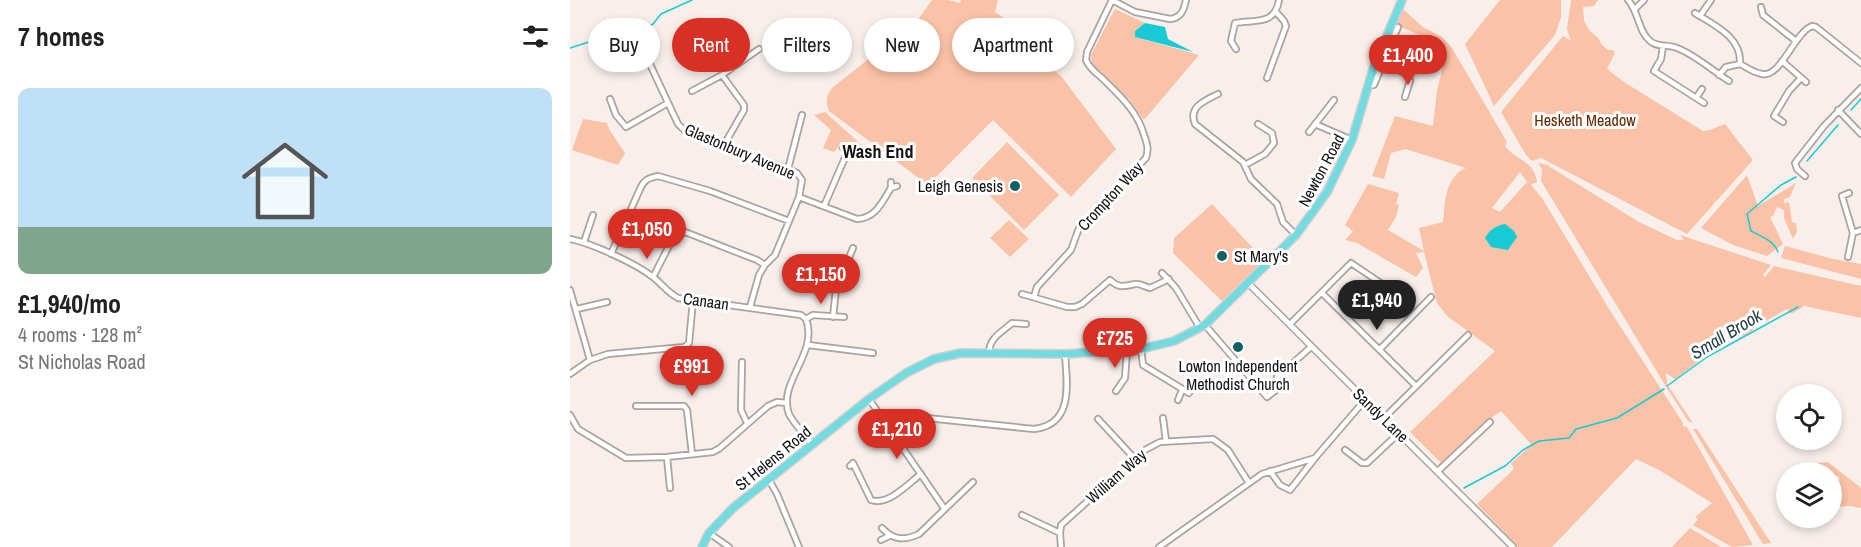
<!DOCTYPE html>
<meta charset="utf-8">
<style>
:root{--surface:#fff;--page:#f6f6f6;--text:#202124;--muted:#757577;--accent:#d93025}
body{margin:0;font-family:"Archivo Narrow",sans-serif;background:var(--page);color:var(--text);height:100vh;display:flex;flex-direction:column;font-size:22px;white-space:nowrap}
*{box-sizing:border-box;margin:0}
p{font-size:20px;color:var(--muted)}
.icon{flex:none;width:33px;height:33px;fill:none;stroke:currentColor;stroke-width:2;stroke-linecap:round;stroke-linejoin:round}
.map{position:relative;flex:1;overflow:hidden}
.sheet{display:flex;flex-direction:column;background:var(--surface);width:570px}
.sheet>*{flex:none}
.top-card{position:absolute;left:18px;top:18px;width:570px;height:54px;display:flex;gap:12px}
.tools{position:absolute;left:1206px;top:384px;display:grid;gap:12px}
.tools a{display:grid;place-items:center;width:66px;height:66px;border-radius:50%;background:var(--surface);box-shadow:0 3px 9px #0003;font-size:30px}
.price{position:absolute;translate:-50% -51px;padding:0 14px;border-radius:21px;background:var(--accent);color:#fff;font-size:20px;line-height:39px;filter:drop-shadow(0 2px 3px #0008)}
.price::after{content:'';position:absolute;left:50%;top:36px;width:18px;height:14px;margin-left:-9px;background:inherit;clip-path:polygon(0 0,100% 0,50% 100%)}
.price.active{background:#222;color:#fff}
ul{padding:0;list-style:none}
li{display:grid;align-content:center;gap:12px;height:318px;padding:0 18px}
li span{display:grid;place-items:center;height:186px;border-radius:12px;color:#555}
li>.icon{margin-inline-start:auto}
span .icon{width:108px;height:108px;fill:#fffc;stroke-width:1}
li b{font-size:26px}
h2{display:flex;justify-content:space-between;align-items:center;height:72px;padding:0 18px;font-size:26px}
.tag{padding:0 21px;border-radius:27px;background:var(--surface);box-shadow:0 3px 9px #0003;font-size:21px;line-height:54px}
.tag.active{background:var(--accent);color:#fff}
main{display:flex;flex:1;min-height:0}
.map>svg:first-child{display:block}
.green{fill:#fac2a6;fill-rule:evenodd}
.water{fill:#18cad3}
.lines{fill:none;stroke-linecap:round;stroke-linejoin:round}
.stream{stroke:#18cad3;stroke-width:1.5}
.minor-casing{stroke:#aba39f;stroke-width:8}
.tertiary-casing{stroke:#aba39f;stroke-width:8}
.primary-casing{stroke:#d0cfcf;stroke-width:10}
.minor{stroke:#fff;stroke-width:4.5}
.tertiary{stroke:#fff;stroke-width:5}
.primary{stroke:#71dbe0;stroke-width:7}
.poi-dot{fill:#106166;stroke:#fff;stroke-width:2}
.labels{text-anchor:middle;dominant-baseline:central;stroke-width:6;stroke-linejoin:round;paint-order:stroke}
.park-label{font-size:16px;fill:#622903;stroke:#fff}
.street-label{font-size:16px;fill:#141110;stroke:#fff}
.poi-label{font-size:16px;fill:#141110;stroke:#fff;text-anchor:end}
.neighbourhood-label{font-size:18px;font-weight:bold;fill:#141110;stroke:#fff}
.water-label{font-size:18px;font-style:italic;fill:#274142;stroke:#fff}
</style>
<main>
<section class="sheet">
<h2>7 homes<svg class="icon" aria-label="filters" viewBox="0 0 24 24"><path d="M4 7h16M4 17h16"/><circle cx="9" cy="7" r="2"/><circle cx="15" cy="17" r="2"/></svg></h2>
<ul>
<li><span style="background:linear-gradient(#bfe0f5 75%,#7fa58c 0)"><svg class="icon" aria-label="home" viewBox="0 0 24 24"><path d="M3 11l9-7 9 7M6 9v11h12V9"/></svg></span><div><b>£1,940/mo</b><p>4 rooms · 128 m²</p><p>St Nicholas Road</p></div></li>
</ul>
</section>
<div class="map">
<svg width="1291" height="547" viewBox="0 0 1291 547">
<rect width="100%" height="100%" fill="#f8efeb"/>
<!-- green -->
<path class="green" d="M362,0H378L390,3L391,0H428L425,12L440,22L458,38L482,69L491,76L546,149L501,197L423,120L358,185L259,111C255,102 256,95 263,87L347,21Z
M930,0H991V17L985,35L924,106L895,44Z
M1001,0H1028L1024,6L1013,7L1014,21L1020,31L1028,38L1032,45L1038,50H1043L1045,53L1037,69L1054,82L1133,131L1140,130L1155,124L1183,160L1117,234L971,158L962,161L956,155L931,112L993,36L1001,41L997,29Z
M545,9L575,23L565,31V37L629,55L574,120L559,99L522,65L521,55Z
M833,9L853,27L872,37L882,48L937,142L935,146C945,160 964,160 967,182L961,185L972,198L1041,312L1113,423V426L1117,427L1183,545L1162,547L1123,525L1128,519L1125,517L1142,503L1089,470L1066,459L982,547H948L907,504L944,469L941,463L962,445L931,411L910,426L871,463L840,432L925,351L877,316L867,303L854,252L846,253L853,268L846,277L787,243L775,240L783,231L775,225L798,184L829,193L826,204L829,205L826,217L818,230L854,251L849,228L873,222C875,202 875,177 896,168L836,149L821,153L814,179L802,176L825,116L863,126L867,90L877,51L873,45L826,25ZM950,172L957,182L930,212L922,208Z
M255,112L294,147L291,152L275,145H270L264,152L253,148L261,130L244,115Z
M13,119L37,123L39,129L55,153L48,165L2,150Z
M437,142L489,195L454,230L402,178Z
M968,163L977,165L1069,222L1107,240H1114L1110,235L1201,265L1193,275L1195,277L1204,266L1291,286V318L1234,306L1221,314L1217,309L1187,326L1177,335L1160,340L1143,348L1132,359L1105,379L1096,373L1097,384L1123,423L1118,421L1095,385L971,181L972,169Z
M1177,175L1188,206L1226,183L1220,197L1214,199V203L1219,202L1222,222L1226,223L1227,232L1223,239L1214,218V210L1207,207L1203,216L1200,217L1213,244L1197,256L1163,245L1131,228Z
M642,204L694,260L652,301L603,253L604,238Z
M439,220L459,239L440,257L420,238Z
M1215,246L1263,259L1291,264V279L1211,258Z
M1123,429H1127L1201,543L1193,544Z
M1258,462L1291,488V508L1281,506L1262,507V493L1270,478L1248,463Z
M1120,528L1151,547H1102Z"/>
<!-- water -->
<path class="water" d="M575,23L595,27L598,39L623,52L565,37V31Z
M935,224L944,231L947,237L938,250L921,247L915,238C920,229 926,226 935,224Z"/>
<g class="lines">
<!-- stream -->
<path class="stream" d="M0,48L22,41L55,39L83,24L91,14L122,0
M1281,110L1291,99
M1237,161L1268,125
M1208,252C1204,241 1191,236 1181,231L1177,214L1211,185L1226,177
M1097,386L1137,357L1228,307
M894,488L935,466L953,450L969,441L999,438L1006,429L1047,418L1094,389"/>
<!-- minor casing -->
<g class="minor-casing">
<path id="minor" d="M1058,0C1069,12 1068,31 1080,41C1088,48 1098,44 1107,48C1124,54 1143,71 1159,81
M1191,7L1193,15L1226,41
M1065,9L1074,0
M1125,13C1144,25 1172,37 1170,64
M1130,16L1141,0
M1093,46L1091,59L1084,71L1134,103
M666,49L661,41L665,23C685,19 705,26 709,0
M78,60L108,124L114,130L218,169L227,173L232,180L229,197L205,255L195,265L189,275L180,307
M1212,61L1236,82
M813,64L838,74L846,57
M1149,75L1156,67L1170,64C1176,67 1184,73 1192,74C1211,78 1224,33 1242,26L1246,27L1291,63
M697,78L716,26L714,21L706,12
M798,85H804L828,27
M122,91L152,75
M648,94C634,101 618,107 625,124L673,162L681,179L707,204L713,222L726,235
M835,97L840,81L838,74
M1126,98L1132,89
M40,99L46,115L56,127L98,103
M1268,110L1291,134
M1213,122L1204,116L1219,91L1231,78
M745,124L782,140
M739,132L764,100
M154,145L174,110V105L152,75L189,49
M273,148L277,153L281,154
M675,165L695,154L704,143L702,133L688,124
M218,169L232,115
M1235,176L1227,169L1225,163L1254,126L1291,88
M321,182V188L327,186
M1279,193L1272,196L1283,233L1291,230
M229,197L287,219C306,218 312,202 321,188
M254,206L277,153
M0,239C21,243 65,263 83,277C92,284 97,292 108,298L231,315L236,319
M14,242L23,215
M41,254L70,189C74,180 78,178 88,176L140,191L219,221
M1278,257L1283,233
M254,271L270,277
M592,273L606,288L630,328
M83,277L103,238L115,232L187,260L195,265
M0,290L20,360
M752,293L846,386
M452,294L497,307H505L512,304L540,280C550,289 554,286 565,284C570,283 575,287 580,288L599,279
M464,297L467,287L501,250L509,228L576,158C579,149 577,143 574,135C567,110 549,95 532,78C526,73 519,68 516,60L517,52L542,0L565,12L600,19C611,18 614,10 616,0
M7,309L37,302
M263,317L266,289L283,248
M236,319C249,354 207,382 219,414C224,424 235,435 242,444
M236,319L243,315L274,317
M720,324L781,263L824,292
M635,325L697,397L715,383
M238,345L303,353
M571,349L573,365L619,393
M810,349L861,297
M419,353C419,338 432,332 442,323L456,324
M172,362L171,410L177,423
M0,374L20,360L38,354L114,347L119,343L123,300
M707,377L741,347
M546,391L555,378L557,350
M299,399L374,508
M608,400L612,390
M66,406H114L117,410L122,454
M0,415L8,429L56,458L97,457L143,452L150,448L198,406L207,402L217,403
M593,418L596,441
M814,418L898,335
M528,419L565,459
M326,438L348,422L357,418L464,429C504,425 497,383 495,354
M775,450L792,463H797L829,433
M97,457L100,488
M280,466L283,463L301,500C318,506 338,484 351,474
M700,471L710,485L720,490L745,458
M868,471L920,422
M199,480L207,494L229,547
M452,515L490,533
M312,528C323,540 334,541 349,534L403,482
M139,533L159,547
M311,540L319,536
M491,547L490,533L491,525L575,450L590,442L643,439L658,450L679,483
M589,547L692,474L745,458L795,400"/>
</g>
<!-- tertiary casing -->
<g class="tertiary-casing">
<path id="tertiary" d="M678,283L943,547"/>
</g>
<!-- primary casing -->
<g class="primary-casing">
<path id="primary" d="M132,547L139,533L163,508L299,399L336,373L364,359L391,353L495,354L571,349L604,341L635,325L726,235L757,192L782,140L804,66L832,0"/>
</g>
<!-- minor -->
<use href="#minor" class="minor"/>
<!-- tertiary -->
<use href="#tertiary" class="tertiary"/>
<!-- primary -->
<use href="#primary" class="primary"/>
</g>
<!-- markers -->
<g class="poi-dot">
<circle cx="445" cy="186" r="6"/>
<circle cx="652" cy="256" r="6"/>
<circle cx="668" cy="347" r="6"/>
</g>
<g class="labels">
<!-- park labels -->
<g class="park-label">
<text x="1015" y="120">Hesketh Meadow</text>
</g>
<!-- street labels -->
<g class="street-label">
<text transform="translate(170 151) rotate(23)">Glastonbury Avenue</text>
<text transform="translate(751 170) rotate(-62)">Newton Road</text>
<text transform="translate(540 196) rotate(-47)">Crompton Way</text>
<text transform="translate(136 301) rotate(8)">Canaan</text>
<text transform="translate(811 415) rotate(44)">Sandy Lane</text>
<text transform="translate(203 458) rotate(-39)">St Helens Road</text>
<text transform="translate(546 476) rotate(-41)">William Way</text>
</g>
<!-- poi labels -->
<g class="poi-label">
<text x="433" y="186">Leigh Genesis</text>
<text x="664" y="256" text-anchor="start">St Mary's</text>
<text x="668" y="366" text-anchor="middle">Lowton Independent<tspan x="668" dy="18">Methodist Church</tspan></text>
</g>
<!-- neighbourhood labels -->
<g class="neighbourhood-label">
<text x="308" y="151">Wash End</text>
</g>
<!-- water labels -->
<g class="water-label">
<text transform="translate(1156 334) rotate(-31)">Small Brook</text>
</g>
</g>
</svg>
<div class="tools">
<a><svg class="icon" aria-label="locate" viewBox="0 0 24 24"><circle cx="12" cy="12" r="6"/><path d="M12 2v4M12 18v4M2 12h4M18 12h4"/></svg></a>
<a><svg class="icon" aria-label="layers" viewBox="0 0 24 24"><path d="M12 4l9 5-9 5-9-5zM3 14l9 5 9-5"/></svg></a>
</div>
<b class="price" style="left:838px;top:86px">£1,400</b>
<b class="price" style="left:77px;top:260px">£1,050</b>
<b class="price" style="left:251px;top:305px">£1,150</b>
<b class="price active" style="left:807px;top:331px">£1,940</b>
<b class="price" style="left:545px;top:369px">£725</b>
<b class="price" style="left:122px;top:397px">£991</b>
<b class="price" style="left:327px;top:460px">£1,210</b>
<div class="top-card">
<a class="tag">Buy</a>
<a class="tag active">Rent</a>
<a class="tag">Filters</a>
<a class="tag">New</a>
<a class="tag">Apartment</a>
</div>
</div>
</main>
